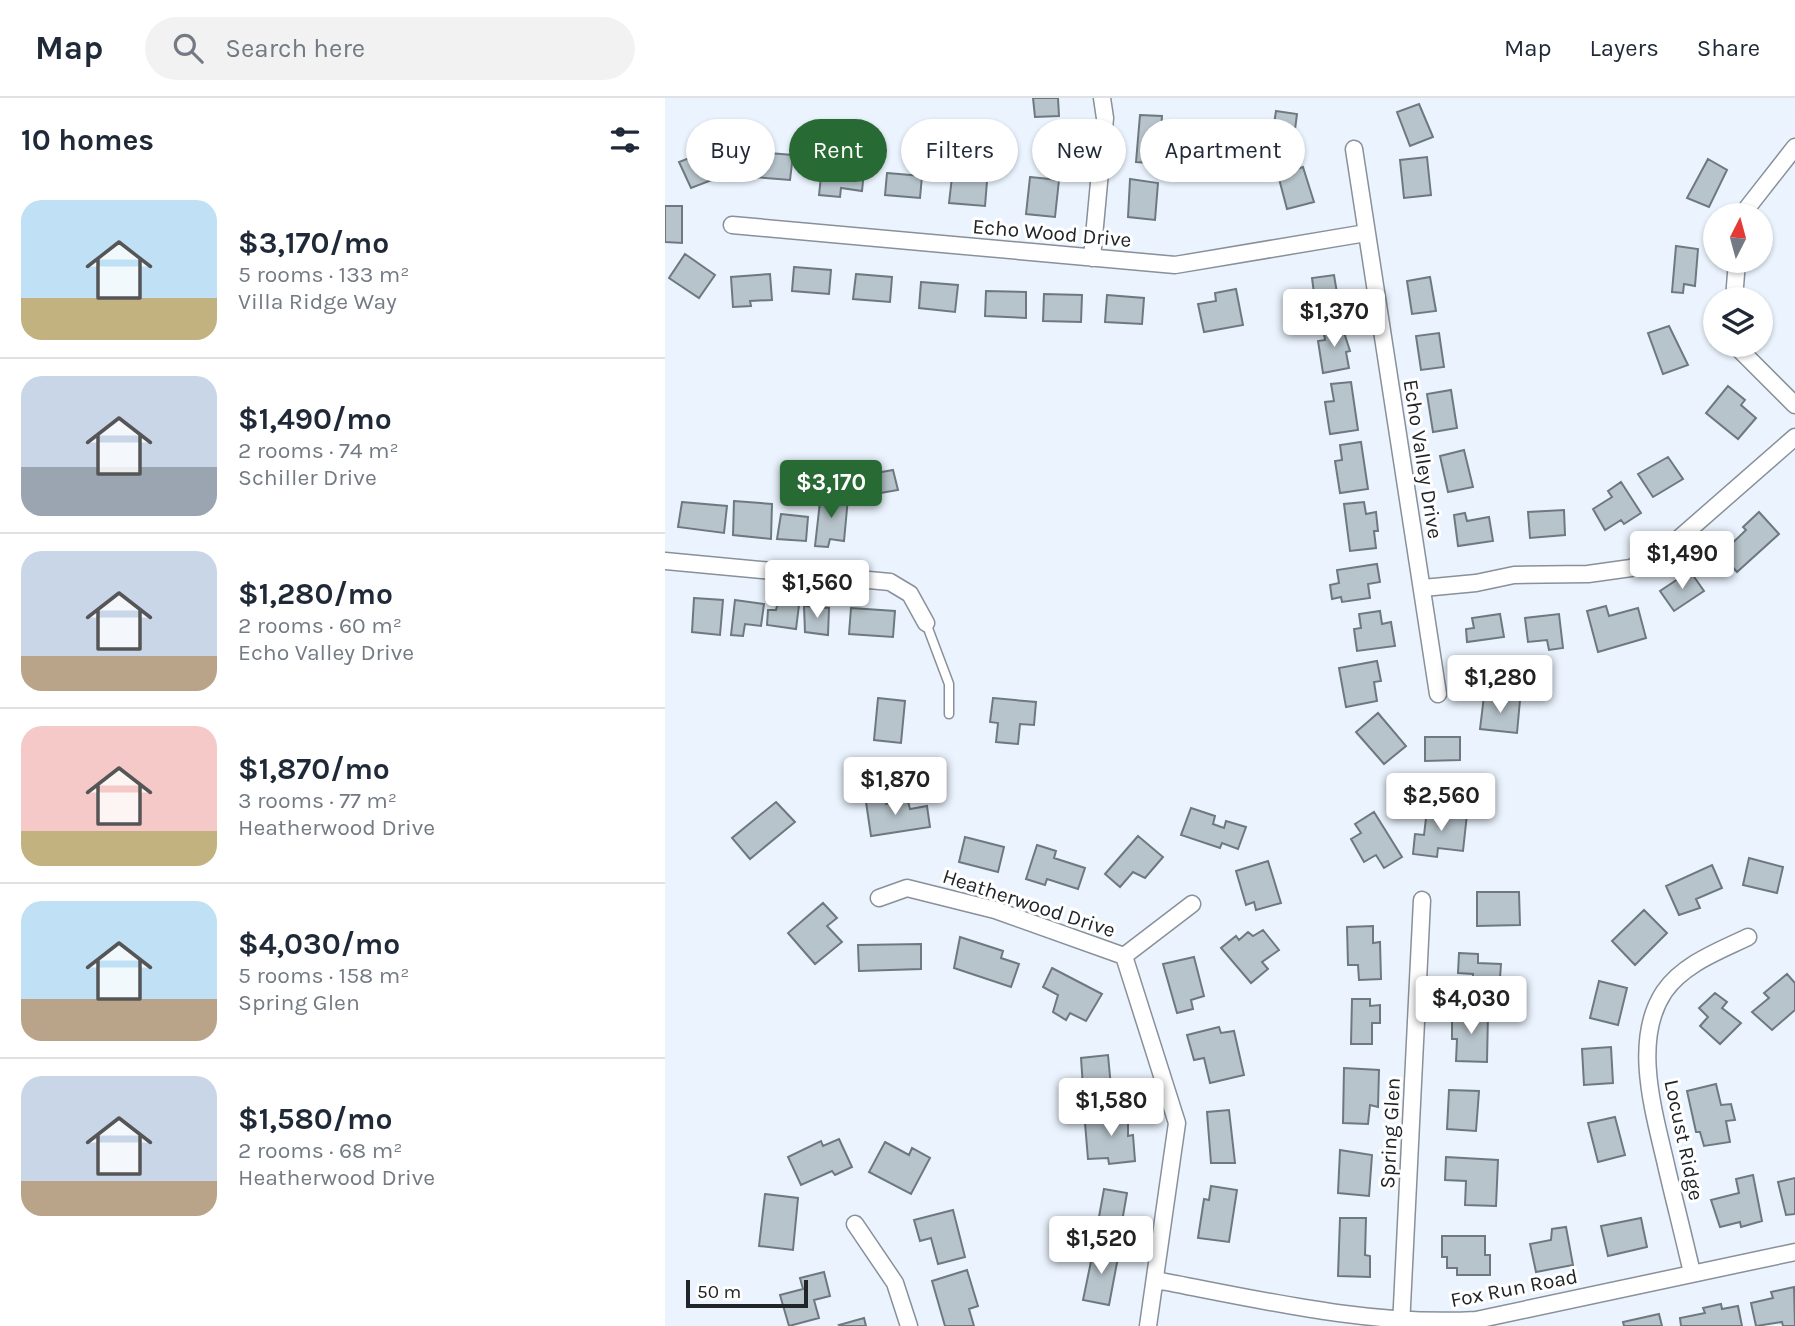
<!DOCTYPE html>
<meta charset="utf-8">
<style>
:root{--surface:#fff;--page:#f2f2f3;--text:#1f2937;--muted:#747a83;--line:#e0e1e3;--accent:#286a34}
body{margin:0;font-family:Karla,sans-serif;background:var(--page);color:var(--text);height:100vh;display:flex;flex-direction:column;font-size:26px;white-space:nowrap}
*{box-sizing:border-box;margin:0}
p{font-size:23px;color:var(--muted)}
.icon{flex:none;width:38px;height:38px;fill:none;stroke:currentColor;stroke-width:2;stroke-linecap:round;stroke-linejoin:round}
.map{position:relative;flex:1;overflow:hidden}
.sheet{display:flex;flex-direction:column;background:var(--surface);width:665px}
.sheet>*{flex:none}
.guide{position:absolute;left:21px;top:21px;width:665px;height:63px;display:flex;gap:14px}
.needle{width:46px;rotate:6deg}
.tools{position:absolute;left:1038px;top:105px;display:grid;gap:14px}
.tools a{display:grid;place-items:center;width:70px;height:70px;border-radius:50%;background:var(--surface);box-shadow:0 2px 5px #0004;font-size:35px}
.scale{position:absolute;left:21px;bottom:18px;width:122px;box-sizing:border-box;padding-left:7px;border:4px solid #212428;border-top:0;font-size:19px;line-height:24px;white-space:nowrap;color:#212428;-webkit-text-stroke:5px #fff;paint-order:stroke}
.price{position:absolute;translate:-50% -60px;padding:0 16px;border-radius:7px;background:#fff;color:#222;font-size:23px;line-height:46px;filter:drop-shadow(0 2px 4px #0008)}
.price::after{content:'';position:absolute;left:50%;top:42px;width:21px;height:16px;margin-left:-10px;background:inherit;clip-path:polygon(0 0,100% 0,50% 100%)}
.price.on{background:var(--accent);color:#fff}
ul{padding:0;list-style:none}
li{display:flex;align-items:center;gap:21px;height:175px;padding:0 21px}
li+li{border-top:2px solid var(--line)}
li span{display:grid;place-items:center;flex:none;width:196px;height:140px;border-radius:21px;color:#555}
li>.icon{margin-inline-start:auto}
span .icon{width:84px;height:84px;fill:#fffc;stroke-width:1}
li b{font-size:30px}
h2{display:flex;justify-content:space-between;align-items:center;height:84px;padding:0 21px;font-size:30px}
.chip{padding:0 24px;border-radius:32px;background:var(--surface);box-shadow:0 2px 5px #0004;font-size:24px;line-height:63px}
.chip.on{background:var(--accent);color:#fff}
header{display:flex;align-items:center;gap:42px;box-sizing:border-box;height:98px;padding:0 35px;background:var(--surface);border-bottom:2px solid var(--line)}
header strong{font-size:33px}
nav{display:flex;gap:38px;margin-inline-start:auto;font-size:24px}
.search{width:490px;height:63px;background:var(--page);display:flex;align-items:center;gap:18px;box-sizing:border-box;padding:0 24px;border-radius:38px;color:var(--muted);font-size:26px}
main{display:flex;flex:1;min-height:0}
.map>svg:first-child{display:block}
.building{fill:#b7c4cb;stroke:#6d797f;stroke-width:2}
.lines{fill:none;stroke-linecap:round;stroke-linejoin:round}
.lane-casing{stroke:#889099;stroke-width:11}
.street-casing{stroke:#889099;stroke-width:19}
.lane{stroke:#fff;stroke-width:8}
.street{stroke:#fff;stroke-width:16}
.labels{text-anchor:middle;dominant-baseline:central;stroke-width:6;stroke-linejoin:round;paint-order:stroke}
.street-label{font-size:21px;fill:#212428;stroke:#fff}
</style>
<header>
<strong>Map</strong>
<div class="search"><svg class="icon" aria-label="search" viewBox="0 0 24 24"><circle cx="10" cy="10" r="6"/><path d="M15 15l6 6"/></svg>Search here</div>
<nav><a>Map</a><a>Layers</a><a>Share</a></nav>
</header>
<main>
<section class="sheet">
<h2>10 homes<svg class="icon" aria-label="filters" viewBox="0 0 24 24"><path d="M4 7h16M4 17h16"/><circle cx="9" cy="7" r="2"/><circle cx="15" cy="17" r="2"/></svg></h2>
<ul>
<li><span style="background:linear-gradient(#bfe0f5 70%,#c2b280 0)"><svg class="icon" aria-label="home" viewBox="0 0 24 24"><path d="M3 11l9-7 9 7M6 9v11h12V9"/></svg></span><div><b>$3,170/mo</b><p>5 rooms · 133 m²</p><p>Villa Ridge Way</p></div></li>
<li><span style="background:linear-gradient(#c9d6e8 65%,#9aa5b1 0)"><svg class="icon" aria-label="home" viewBox="0 0 24 24"><path d="M3 11l9-7 9 7M6 9v11h12V9"/></svg></span><div><b>$1,490/mo</b><p>2 rooms · 74 m²</p><p>Schiller Drive</p></div></li>
<li><span style="background:linear-gradient(#c9d6e8 75%,#b9a48a 0)"><svg class="icon" aria-label="home" viewBox="0 0 24 24"><path d="M3 11l9-7 9 7M6 9v11h12V9"/></svg></span><div><b>$1,280/mo</b><p>2 rooms · 60 m²</p><p>Echo Valley Drive</p></div></li>
<li><span style="background:linear-gradient(#f6c9c9 75%,#c2b280 0)"><svg class="icon" aria-label="home" viewBox="0 0 24 24"><path d="M3 11l9-7 9 7M6 9v11h12V9"/></svg></span><div><b>$1,870/mo</b><p>3 rooms · 77 m²</p><p>Heatherwood Drive</p></div></li>
<li><span style="background:linear-gradient(#bfe0f5 70%,#b9a48a 0)"><svg class="icon" aria-label="home" viewBox="0 0 24 24"><path d="M3 11l9-7 9 7M6 9v11h12V9"/></svg></span><div><b>$4,030/mo</b><p>5 rooms · 158 m²</p><p>Spring Glen</p></div></li>
<li><span style="background:linear-gradient(#c9d6e8 75%,#b9a48a 0)"><svg class="icon" aria-label="home" viewBox="0 0 24 24"><path d="M3 11l9-7 9 7M6 9v11h12V9"/></svg></span><div><b>$1,580/mo</b><p>2 rooms · 68 m²</p><p>Heatherwood Drive</p></div></li>
</ul>
</section>
<div class="map">
<svg width="1130" height="1228" viewBox="0 0 1130 1228">
<rect width="100%" height="100%" fill="#ebf4fe"/>
<!-- building -->
<path class="building" d="M368,0H393L394,18L370,19Z
M754,6L768,39L745,48L732,14Z
M611,13L632,16L627,55L605,52Z
M475,17L497,18L496,33H503L500,66L471,64Z
M50,50L60,77L26,90L14,64Z
M91,54L128,57L125,82L89,79Z
M158,59L200,64L197,93L176,90L175,99L154,97Z
M762,59L766,97L739,100L735,62Z
M1043,61L1062,72L1044,109L1022,100Z
M308,69L323,71L320,108L284,105L287,79L307,81Z
M638,69L649,104L622,111L613,77Z
M222,75L257,78L255,100L220,97Z
M365,79L394,82L390,119L361,116Z
M465,81L493,85L490,122L463,119Z
M0,108H17V145L0,144Z
M1011,148L1033,151L1030,188L1019,186L1018,195L1007,194Z
M20,156L50,177L34,200L4,180Z
M129,169L166,172L164,196L127,193Z
M105,176L107,202L85,203L86,208L68,209L66,179Z
M191,176L227,179L225,204L188,201Z
M669,177L672,195L676,194L678,209L675,210L676,214L652,218L647,180Z
M765,179L771,213L747,216L742,183Z
M256,184L293,187L290,214L254,210Z
M571,191L578,227L539,234L533,206L551,203L550,195Z
M321,193L361,194V220L320,218Z
M379,196L417,197L416,224L378,223Z
M442,197L479,200L477,226L440,224Z
M676,225L685,253L681,254L684,270L658,275L653,243L660,242L658,229Z
M1004,228L1023,267L998,276L983,235Z
M774,235L779,269L756,272L751,238Z
M686,284L693,332L665,336L660,304L669,303L666,286Z
M1063,288L1080,302L1076,307L1091,320L1073,341L1041,315Z
M786,292L792,330L768,334L762,296Z
M696,344L703,391L675,395L670,363L677,362L675,347Z
M799,352L808,389L783,394L775,358Z
M1003,359L1018,381L988,399L973,376Z
M228,372L233,392L215,395L211,375Z
M956,384L976,415L959,426L956,422L940,432L928,411L947,399L943,393Z
M156,395L183,400L179,443L165,441L163,449L150,448Z
M69,403L107,406L106,441L68,437Z
M17,404L62,408L59,435L13,429Z
M699,404L701,416L711,414L713,433H709L711,450L685,453L679,406Z
M899,412L900,437L865,440L863,414Z
M1094,414L1114,436L1072,474L1056,456L1081,432L1078,429Z
M800,415L802,423L824,419L828,443L793,448L789,417Z
M116,416L143,419L141,443L112,441Z
M712,466L715,484L703,486L705,500L677,504L676,499L667,501L665,487L674,485L672,472Z
M1025,473L1039,493L1009,513L995,493Z
M29,500L58,502L55,537L27,534Z
M70,502L99,506L96,528L80,526L78,538L66,537Z
M113,504L134,507L131,531L102,527L103,512H111Z
M139,508L164,510L163,537L140,534Z
M941,508L944,518L973,510L981,540L933,554L922,513Z
M186,510L230,513L228,539L184,536Z
M715,513L717,526L726,524L730,548L692,553L689,531L696,530L694,516Z
M835,516L839,539L802,544L801,531L809,530L807,520Z
M894,516L898,550L884,552L882,542L863,544L860,520Z
M712,563L716,583L709,584L712,603L681,609L674,570Z
M819,598L855,602L852,635L815,631Z
M213,600L240,603L236,645L209,642Z
M328,600L371,604L369,627L355,626L353,646L331,644L333,625L325,624Z
M713,615L741,648L719,666L691,634Z
M760,639H795V662L760,663Z
M220,701L221,706L243,703L245,711L262,708L265,729L206,738L201,704Z
M111,704L130,724L85,761L67,740Z
M526,710L550,718L548,726L559,730L561,723L581,729L573,751L557,745L555,750L516,737Z
M762,712L802,716L798,753L773,750L772,759L748,756L750,736L759,737Z
M709,714L737,759L719,770L711,757L699,764L686,741L696,735L690,726Z
M473,738L498,759L480,780L468,774L455,789L440,776Z
M300,739L339,749L333,774L294,764Z
M372,747L391,753L389,760L420,770L413,791L382,781L380,787L361,781Z
M1084,760L1118,769L1112,795L1078,787Z
M603,763L616,805L591,812L589,804L581,807L571,773Z
M1047,767L1057,790L1031,801L1035,810L1014,817L1001,788Z
M812,794H854L855,827L812,828Z
M158,805L172,820L162,828L177,844L150,866L123,835Z
M979,812L1002,835L970,867L947,843Z
M708,828V845L715,844L716,881L694,882L693,867H683L682,829Z
M598,832L614,852L597,864L603,871L586,885L556,850L571,838L574,842L583,834L588,838Z
M295,839L338,853L336,860L354,866L346,889L289,870Z
M256,846V871L194,873L193,847Z
M794,855L813,856V865L836,866L834,894L807,893L808,876L793,875Z
M529,859L539,898L526,902L528,911L512,915L498,866Z
M387,870L437,896L421,923L405,915L401,922L388,914L393,897L378,889Z
M1122,876L1130,885V912L1107,932L1087,914L1104,900L1099,895Z
M934,883L962,890L953,927L925,920Z
M1050,895L1062,904L1057,910L1076,925L1055,946L1035,928L1043,919L1034,910Z
M687,901H705V908L715,907V925H707V946H686Z
M787,915H823L822,964L791,963L792,941H787Z
M554,929L556,935L569,933L579,977L545,985L539,960L529,962L522,937Z
M946,949L948,985L919,987L917,951Z
M443,957L446,989H418L416,960Z
M679,970L714,972L713,1009L705,1007L703,1026L678,1025Z
M1051,986L1056,1007L1066,1006L1070,1022L1061,1023L1065,1044L1039,1048L1035,1034H1031L1022,993Z
M784,992L814,993L811,1033L782,1031Z
M436,1012H463V1038L468,1037L470,1063L444,1066L443,1060L423,1061L420,1025L437,1022Z
M564,1012L570,1065H546L542,1014Z
M950,1019L960,1057L933,1064L923,1025Z
M174,1041L187,1069L170,1077L167,1073L136,1087L123,1059L156,1043L158,1048Z
M220,1044L244,1057L247,1050L265,1060L246,1096L204,1074Z
M675,1052L707,1057L704,1098L673,1095Z
M781,1059L833,1062L831,1108L800,1107L801,1083L780,1082Z
M1088,1077L1097,1123L1076,1129L1075,1124L1055,1129L1046,1102L1074,1095L1071,1081Z
M1130,1080V1116L1121,1117L1113,1084Z
M546,1088L572,1092L564,1144L533,1140L539,1101L544,1102Z
M439,1091L462,1095L455,1135L432,1130Z
M100,1096L133,1100L128,1152L94,1148Z
M288,1112L300,1159L273,1166L266,1140L255,1143L249,1122Z
M675,1120H701L700,1157L705,1158V1179L673,1178Z
M976,1120L982,1149L943,1158L936,1128Z
M901,1129L908,1167L871,1174L865,1146L886,1142L887,1131Z
M777,1138H820V1157H825V1177H792V1170H782V1159H777Z
M429,1149L454,1154L444,1207L418,1202Z
M302,1172L313,1208L304,1211L309,1228H280L267,1183Z
M159,1174L165,1198L149,1202L154,1220L124,1228L115,1197L138,1191L135,1180Z
M1129,1189L1130,1228H1118L1117,1224L1091,1228L1086,1205L1108,1200L1106,1194Z
M1056,1206L1057,1211L1073,1208L1077,1228H1016L1015,1220L1040,1215L1038,1210Z
M994,1216L997,1228H959L958,1224Z
M199,1220L201,1228H175L174,1227Z"/>
<g class="lines">
<!-- lane casing -->
<g class="lane-casing">
<path id="lane" d="M261,525L284,586V616"/>
</g>
<!-- street casing -->
<g class="street-casing">
<path id="street" d="M689,51L773,596
M1080,117L1083,109L1130,49
M67,127L510,167L701,135
M427,160L440,20L437,0
M1069,201L1072,163
M1074,247L1076,253L1130,307
M0,463L225,484L245,496L261,525
M758,490L811,485L849,477L923,476L966,470L1002,451L1130,339
M214,800L242,790L330,812L459,858L512,1025L483,1228
M459,858L527,806
M190,1126L230,1185L244,1228
M1027,1175C1019,1140 1010,1105 1002,1071C990,1017 966,944 999,894C1018,866 1054,853 1083,839
M491,1182C596,1202 704,1228 811,1222L1130,1154
M736,1228L757,802"/>
</g>
<!-- lane -->
<use href="#lane" class="lane"/>
<!-- street -->
<use href="#street" class="street"/>
</g>
<g class="labels">
<!-- street labels -->
<g class="street-label">
<text transform="translate(387 135) rotate(5)">Echo Wood Drive</text>
<text transform="translate(758 361) rotate(81)">Echo Valley Drive</text>
<text transform="translate(364 805) rotate(18)">Heatherwood Drive</text>
<text transform="translate(725 1035) rotate(-87)">Spring Glen</text>
<text transform="translate(1019 1042) rotate(78)">Locust Ridge</text>
<text transform="translate(849 1190) rotate(-11)">Fox Run Road</text>
</g>
</g>
</svg>
<div class="tools">
<a><svg class="needle" viewBox="-14 -14 28 28"><path d="M0-13l5 13h-10z" fill="#e53935"/><path d="M0 13l5-13h-10z" fill="#747a83"/></svg></a>
<a><svg class="icon" aria-label="layers" viewBox="0 0 24 24"><path d="M12 4l9 5-9 5-9-5zM3 14l9 5 9-5"/></svg></a>
</div>
<div class="scale">50 m</div>
<b class="price" style="left:669px;top:251px">$1,370</b>
<b class="price on" style="left:166px;top:422px">$3,170</b>
<b class="price" style="left:1017px;top:493px">$1,490</b>
<b class="price" style="left:152px;top:522px">$1,560</b>
<b class="price" style="left:835px;top:617px">$1,280</b>
<b class="price" style="left:230px;top:719px">$1,870</b>
<b class="price" style="left:776px;top:735px">$2,560</b>
<b class="price" style="left:806px;top:938px">$4,030</b>
<b class="price" style="left:446px;top:1040px">$1,580</b>
<b class="price" style="left:436px;top:1178px">$1,520</b>
<div class="guide">
<a class="chip">Buy</a>
<a class="chip on">Rent</a>
<a class="chip">Filters</a>
<a class="chip">New</a>
<a class="chip">Apartment</a>
</div>
</div>
</main>
